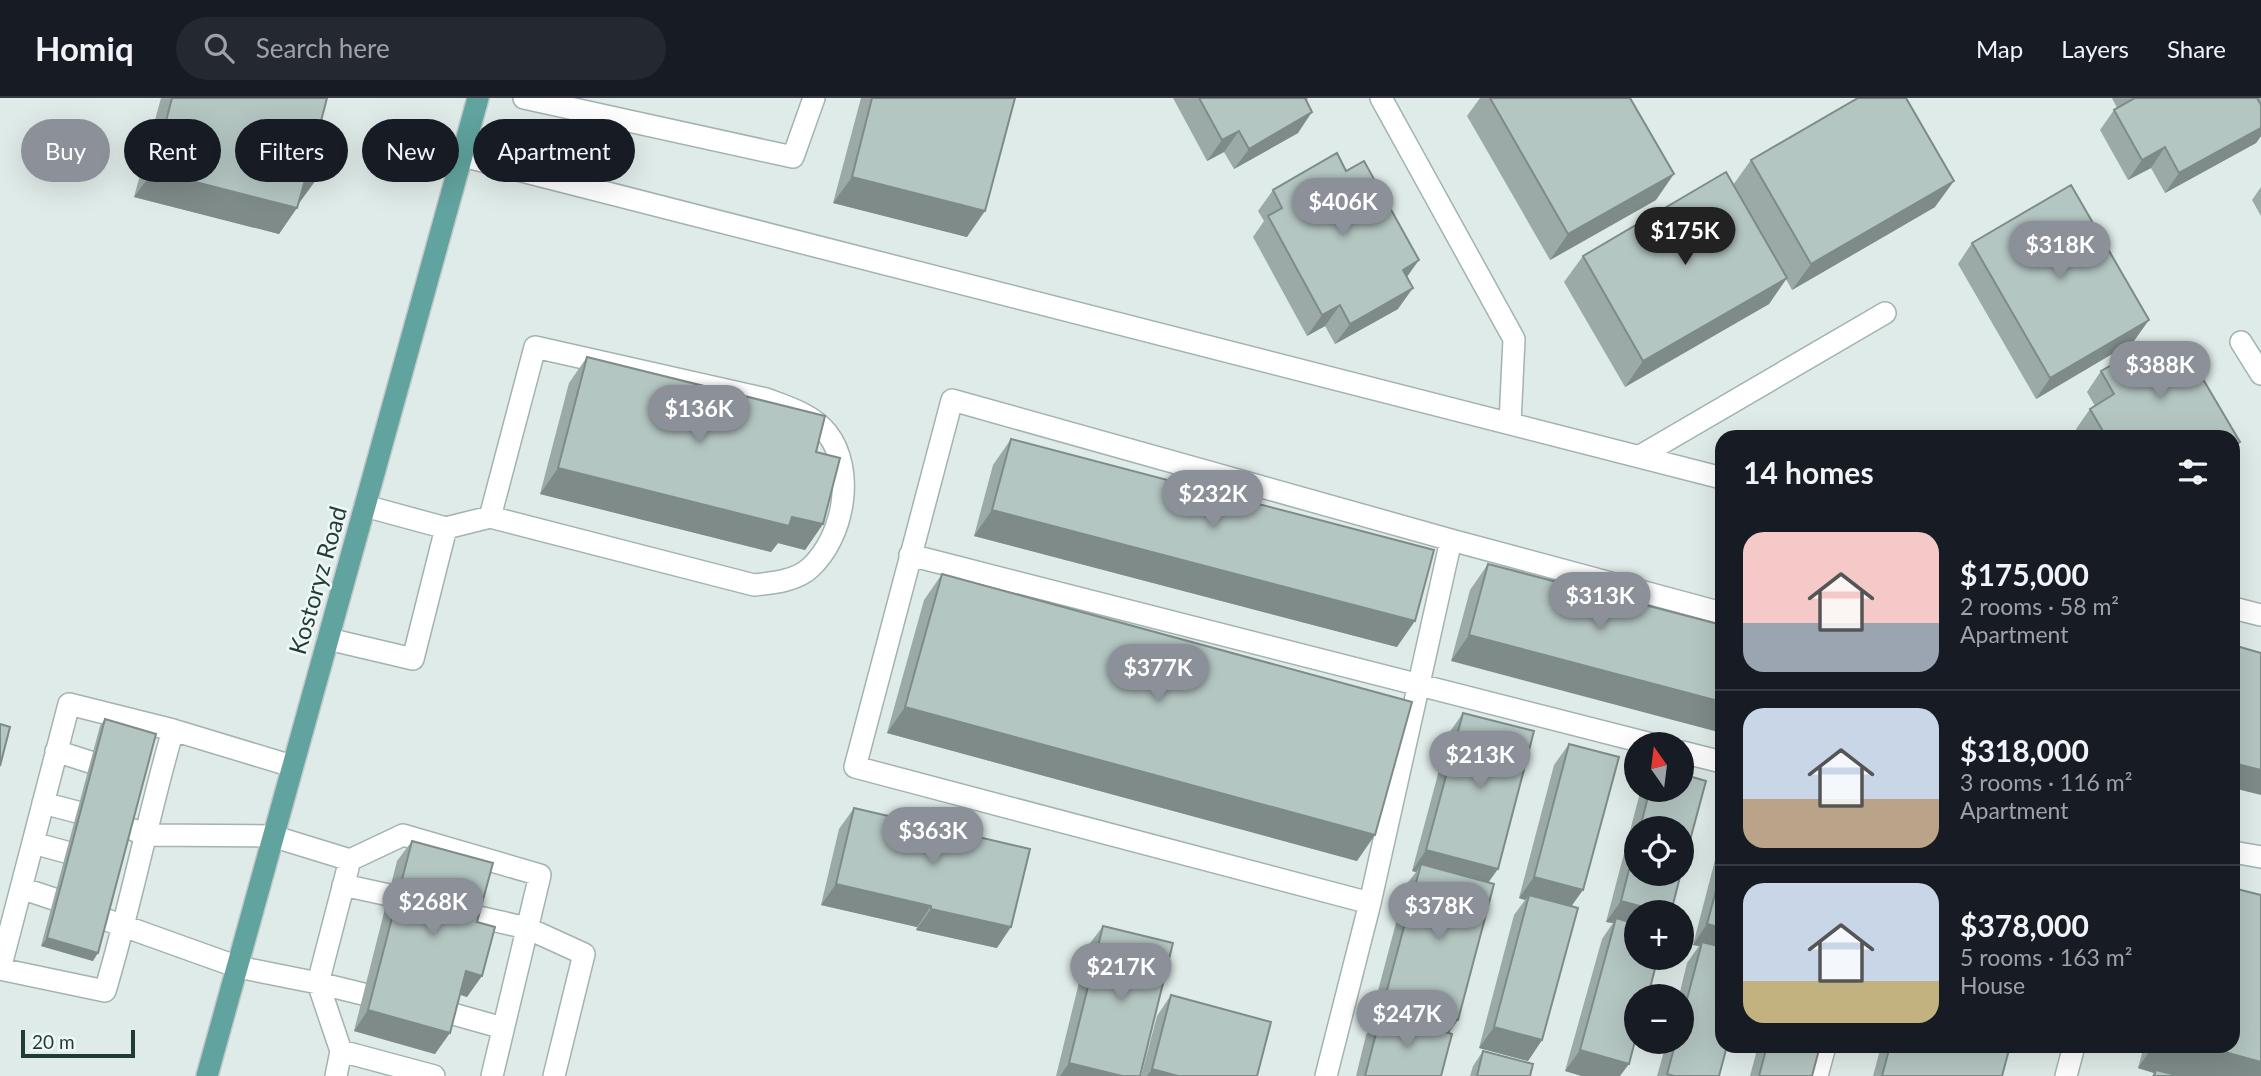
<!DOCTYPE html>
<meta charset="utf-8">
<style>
:root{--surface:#171b24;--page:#242831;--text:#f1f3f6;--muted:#9ea1a6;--line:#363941;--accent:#8c9099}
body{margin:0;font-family:Lato,sans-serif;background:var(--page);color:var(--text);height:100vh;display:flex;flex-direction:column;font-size:26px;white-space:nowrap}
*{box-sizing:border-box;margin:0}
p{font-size:23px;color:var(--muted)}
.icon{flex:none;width:38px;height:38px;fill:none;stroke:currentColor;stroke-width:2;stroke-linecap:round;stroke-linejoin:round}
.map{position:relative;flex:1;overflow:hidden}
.side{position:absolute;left:1715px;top:332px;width:525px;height:623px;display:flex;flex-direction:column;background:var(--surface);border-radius:21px;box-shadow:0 7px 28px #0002}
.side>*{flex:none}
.banner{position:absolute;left:21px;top:21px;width:665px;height:63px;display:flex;gap:14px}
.needle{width:46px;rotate:346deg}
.fabs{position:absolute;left:1624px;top:634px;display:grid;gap:14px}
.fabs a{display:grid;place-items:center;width:70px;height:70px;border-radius:50%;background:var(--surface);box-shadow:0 7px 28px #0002;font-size:35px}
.scale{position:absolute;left:21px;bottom:18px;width:114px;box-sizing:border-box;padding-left:7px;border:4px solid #1f3c39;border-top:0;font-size:19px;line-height:24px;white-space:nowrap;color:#1f3c39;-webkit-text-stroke:5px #eff8f5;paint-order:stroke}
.price{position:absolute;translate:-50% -60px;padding:0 16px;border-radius:24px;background:var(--accent);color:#fff;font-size:23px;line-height:46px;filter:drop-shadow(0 2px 4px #0008)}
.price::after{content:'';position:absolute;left:50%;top:42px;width:21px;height:16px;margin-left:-10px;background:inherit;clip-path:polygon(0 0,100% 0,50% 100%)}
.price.active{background:#222;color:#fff}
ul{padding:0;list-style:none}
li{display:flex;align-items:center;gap:21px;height:175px;padding:0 28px}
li+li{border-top:2px solid var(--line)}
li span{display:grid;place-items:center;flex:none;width:196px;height:140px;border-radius:21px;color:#555}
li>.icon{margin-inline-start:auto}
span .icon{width:84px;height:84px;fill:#fffc;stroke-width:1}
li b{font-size:30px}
h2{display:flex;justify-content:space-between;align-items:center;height:84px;padding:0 28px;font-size:30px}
.tag{padding:0 24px;border-radius:32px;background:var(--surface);box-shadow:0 7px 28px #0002;font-size:24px;line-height:63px}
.tag.active{background:var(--accent);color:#fff}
header{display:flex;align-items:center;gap:42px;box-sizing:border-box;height:98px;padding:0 35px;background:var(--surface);border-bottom:2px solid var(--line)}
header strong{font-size:33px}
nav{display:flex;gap:38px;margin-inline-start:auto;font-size:24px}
.search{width:490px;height:63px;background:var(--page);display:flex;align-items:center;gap:18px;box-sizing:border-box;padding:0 24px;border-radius:38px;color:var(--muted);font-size:26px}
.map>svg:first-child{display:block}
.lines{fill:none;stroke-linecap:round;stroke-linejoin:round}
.minor-casing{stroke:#a2b3b0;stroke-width:24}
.major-casing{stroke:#c0c8c8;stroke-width:24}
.minor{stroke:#fff;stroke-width:21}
.major{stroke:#61a39e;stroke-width:21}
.wall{fill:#9baaa7}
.shaded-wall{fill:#7e8b88}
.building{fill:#b4c6c2;stroke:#7e8b88;stroke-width:2}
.labels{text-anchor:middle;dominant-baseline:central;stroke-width:5;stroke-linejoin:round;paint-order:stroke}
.street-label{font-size:24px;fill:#1f3c39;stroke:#eff8f5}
</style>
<header>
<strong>Homiq</strong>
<div class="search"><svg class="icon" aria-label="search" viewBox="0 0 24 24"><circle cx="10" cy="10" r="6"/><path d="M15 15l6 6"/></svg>Search here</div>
<nav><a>Map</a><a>Layers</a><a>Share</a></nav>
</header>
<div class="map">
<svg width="2261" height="978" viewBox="0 0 2261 978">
<rect width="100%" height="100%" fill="#dfebe8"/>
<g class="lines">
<!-- minor casing -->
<g class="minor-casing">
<path id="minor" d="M524,0L793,59L814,0
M1381,0L1514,241L1510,325
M463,58L1722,380
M2241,244L2261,276
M1640,358L1885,215
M365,408L446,430L490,419L754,487C772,485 796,483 810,470C844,439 856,372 827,335C812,316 787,309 766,301L535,249L490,419
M910,457L1651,646
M2233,510L2261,517
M328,541L413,561L446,430
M69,606L173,632C148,718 131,807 105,893L0,871Z
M173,632L292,668
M56,653L90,664
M1682,654L1722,664
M43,705L77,714
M33,745L66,754
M2233,754L2261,759
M350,762L403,737L540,777L492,978
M343,787L389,797
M21,790L54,801
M1370,805L1451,442
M470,817L527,830L584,856L554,978
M104,821L238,869L318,885L350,762L272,738L145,737L134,732
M318,885L341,953L336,978
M318,885L363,896
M446,914L503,930
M341,953L434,978
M1326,978L1370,805L855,669L952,302L1451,442L1722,515
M1817,978L1825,948
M2066,978L2074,948"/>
</g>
<!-- major casing -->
<g class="major-casing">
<path id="major" d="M207,978L478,0"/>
</g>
<!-- minor -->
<use href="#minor" class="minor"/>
<!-- major -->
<use href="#major" class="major"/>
</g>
<!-- wall -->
<path class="wall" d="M161,0H327L298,107L279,136L134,99Z
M861,0H1015L967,139L833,105Z
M1173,0H1308L1306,3L1298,35L1234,71L1224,54L1207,63Z
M1480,0H1490L1656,102L1550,162L1467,18Z
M2112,0H2261V38L2256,45L2165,95L2151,70L2128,82L2100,32L2114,12L2117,10Z
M1751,62L1935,109L1792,192L1786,181L1769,206L1625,289L1564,184L1583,158L1733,87Z
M2261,89V118L2252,102Z
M1273,92L1407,179L1398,211L1335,246L1325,228L1307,238L1253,139L1264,123L1258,113Z
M1972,145L2134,243L2036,301L1958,166Z
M587,259L816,354L823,426L805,452L778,445L771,454L540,396L569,285Z
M2163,268L2233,340H2080L2076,331L2090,311L2095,308L2087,294L2101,273Z
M1011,341L1397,549L974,438L993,367Z
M1488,466L1722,527L1451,563L1470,492Z
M942,476L1357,763L887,635L924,502Z
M1463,615L1488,784L1449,935L1441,978H1356L1366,937L1375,925L1370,923L1406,787L1416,774L1412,773L1449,635Z
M105,621L93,863L41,848L100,628Z
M1569,646L1572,808L1542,942L1528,963L1479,950L1514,817L1525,802L1519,800L1554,667Z
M1641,691H1682V730H1636V814L1620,978H1582L1565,973L1602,841L1613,825L1606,824Z
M854,710L997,850L916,832L917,829L821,807L839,731Z
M1722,735V948L1719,978H1657L1667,943H1682V898H1679L1687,865L1699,848L1693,847Z
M412,743L477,824L467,899L460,896L435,956L354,933L397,763Z
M1103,828L1140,978H1056L1088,848Z
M1171,897L1257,978H1141L1157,918Z
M1758,948H1820L1812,978H1750Z
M1881,948H2010L2002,978H1873Z
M2144,948H2233L2261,978H2152L2154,975L2138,970Z
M1483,953L1530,978H1470L1473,968Z"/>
<!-- shaded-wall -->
<path class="shaded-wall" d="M1312,14L1298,35L1234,71L1249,51Z
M2261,30V38L2256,45L2165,95L2179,75Z
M1239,33L1224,54L1207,63L1222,42Z
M2165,49L2151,70L2128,82L2142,62Z
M153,73L297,110L279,136L134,99Z
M1674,76L1656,102L1550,162L1568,136Z
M306,79L316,82L297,108Z
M852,79L985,113L967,139L833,105Z
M1954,83L1935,109L1792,192L1811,166Z
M1419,162L1404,183L1403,172Z
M1787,180L1769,206L1625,289L1643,263Z
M1413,190L1398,211L1335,246L1350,226Z
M1340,207L1325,228L1307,238L1322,217Z
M2149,222L2134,243L2036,301L2050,280Z
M2240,344L2233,354V348Z
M558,370L792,419L823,426L805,452L778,445L771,454L540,396Z
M992,412L1415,523L1397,549L974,438Z
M1469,537L1722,604V635L1451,563Z
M905,609L1375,737L1357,763L887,635Z
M2233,665L2261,672V697L2233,690Z
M1426,752L1498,771L1483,792L1421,766L1416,774L1412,773Z
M1534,779L1583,792L1568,813L1529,797L1525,802L1519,800Z
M836,786L931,808L917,829L821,807Z
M1621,803L1662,814H1636V832L1616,820L1613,825L1606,824Z
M931,811L1011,829L997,850L916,832Z
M1707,826L1722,830V854L1702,844L1699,848L1693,847Z
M47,840L98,855L93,863L41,848Z
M466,873L482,878L467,899L451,894Z
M1384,903L1458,922L1443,943L1381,916L1375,925L1370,923Z
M368,912L450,935L435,956L354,933Z
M1494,929L1542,942L1528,963L1479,950Z
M2153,948H2203L2261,964V978H2167L2156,972L2154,975L2138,970Z
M1580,952L1629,966L1620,978H1582L1565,973Z
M1069,965L1122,978H1060Z
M1152,971L1178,978H1147Z"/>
<!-- building -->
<path class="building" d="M172,0H327L316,42L325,45L316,82L306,79L297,110L153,73Z
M872,0H1015L985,113L852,79Z
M1199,0H1305L1312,14L1249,51L1239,33L1222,42Z
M1490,0H1630L1674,76L1568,136Z
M1858,0H1906L1954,83L1811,166L1751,62Z
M2135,0H2257L2261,7V30L2179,75L2165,49L2142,62L2114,12Z
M1337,55L1346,73L1364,63L1419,162L1403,172L1413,190L1350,226L1340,207L1322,217L1268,118L1282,110L1273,92Z
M1726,74L1787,180L1643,263L1583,158Z
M2071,87L2149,222L2050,280L1972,145Z
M2150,245L2163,268L2187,254L2240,344L2233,348V340H2107L2090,311L2114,296L2101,273Z
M587,259L825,318L816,354L840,360L823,426L792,419L789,428L558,370Z
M1011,341L1434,452L1415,523L992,412Z
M1488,466L1722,527V604L1469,537Z
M942,476L1412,604L1375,737L905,609Z
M2233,547L2261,555V672L2233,665Z
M1463,615L1534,633L1498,771L1426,752Z
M105,621L156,636L98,855L47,840Z
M0,626L10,629L0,668Z
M1569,646L1619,659L1583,792L1534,779Z
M1682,676L1706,683L1682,772V730H1640L1650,691H1682Z
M854,710L1030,751L1011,829L931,811V808L836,786Z
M412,743L493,765L477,824L495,829L482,878L466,873L450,935L368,912Z
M1636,744V775H1681L1671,814H1662L1621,803Z
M1421,766L1494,786L1458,922L1384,903Z
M1722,770V830L1707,826Z
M2233,790L2261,797V964L2203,948H2233Z
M1529,797L1578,810L1542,942L1494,929Z
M1616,820L1636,826V859H1658L1648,898H1636V939L1629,966L1580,952Z
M1103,828L1173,845L1140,978H1122L1069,965Z
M1702,844L1722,849V948H1727L1719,978H1674L1667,976L1676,943H1682V920Z
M1171,897L1271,924L1257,978H1178L1152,971Z
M1381,916L1452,936L1441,978H1365Z
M1767,948H1820L1812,978H1759Z
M1890,948H2010L2002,978H1882Z
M1483,953L1533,966L1530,978H1477Z
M2156,972L2180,978H2154Z"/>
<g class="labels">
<!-- street labels -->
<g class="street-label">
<text transform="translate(317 482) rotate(-74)">Kostoryz Road</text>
</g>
</g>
</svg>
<div class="fabs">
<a><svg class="needle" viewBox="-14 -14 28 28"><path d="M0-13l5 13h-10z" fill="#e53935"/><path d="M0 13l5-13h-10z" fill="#9ea1a6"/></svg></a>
<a><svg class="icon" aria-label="locate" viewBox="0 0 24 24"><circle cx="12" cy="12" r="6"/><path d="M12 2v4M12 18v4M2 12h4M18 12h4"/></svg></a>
<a>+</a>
<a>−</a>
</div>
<div class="scale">20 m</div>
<b class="price" style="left:1343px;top:140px">$406K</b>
<b class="price active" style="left:1685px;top:169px">$175K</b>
<b class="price" style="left:2060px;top:183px">$318K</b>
<b class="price" style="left:2160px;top:303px">$388K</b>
<b class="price" style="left:699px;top:347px">$136K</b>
<b class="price" style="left:1213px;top:432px">$232K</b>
<b class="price" style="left:1600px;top:534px">$313K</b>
<b class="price" style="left:1158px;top:606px">$377K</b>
<b class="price" style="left:1480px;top:693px">$213K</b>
<b class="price" style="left:933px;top:769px">$363K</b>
<b class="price" style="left:433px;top:840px">$268K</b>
<b class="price" style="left:1439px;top:844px">$378K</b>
<b class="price" style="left:1121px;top:905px">$217K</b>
<b class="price" style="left:1407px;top:952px">$247K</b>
<div class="banner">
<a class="tag active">Buy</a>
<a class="tag">Rent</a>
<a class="tag">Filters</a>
<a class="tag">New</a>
<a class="tag">Apartment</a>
</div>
<section class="side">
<h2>14 homes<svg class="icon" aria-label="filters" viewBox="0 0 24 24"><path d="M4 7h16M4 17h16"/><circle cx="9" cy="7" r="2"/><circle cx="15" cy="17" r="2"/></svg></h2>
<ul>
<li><span style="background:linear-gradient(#f6c9c9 65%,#9aa5b1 0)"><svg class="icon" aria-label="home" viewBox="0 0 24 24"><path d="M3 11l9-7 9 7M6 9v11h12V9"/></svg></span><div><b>$175,000</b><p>2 rooms · 58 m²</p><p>Apartment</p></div></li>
<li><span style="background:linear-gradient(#c9d6e8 65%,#b9a48a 0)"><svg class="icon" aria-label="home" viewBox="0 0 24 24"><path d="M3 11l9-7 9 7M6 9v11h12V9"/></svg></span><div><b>$318,000</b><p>3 rooms · 116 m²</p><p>Apartment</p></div></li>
<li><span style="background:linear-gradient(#c9d6e8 70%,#c2b280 0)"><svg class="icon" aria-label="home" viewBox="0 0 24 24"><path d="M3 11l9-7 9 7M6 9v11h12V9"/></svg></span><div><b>$378,000</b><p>5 rooms · 163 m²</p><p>House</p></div></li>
</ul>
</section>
</div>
